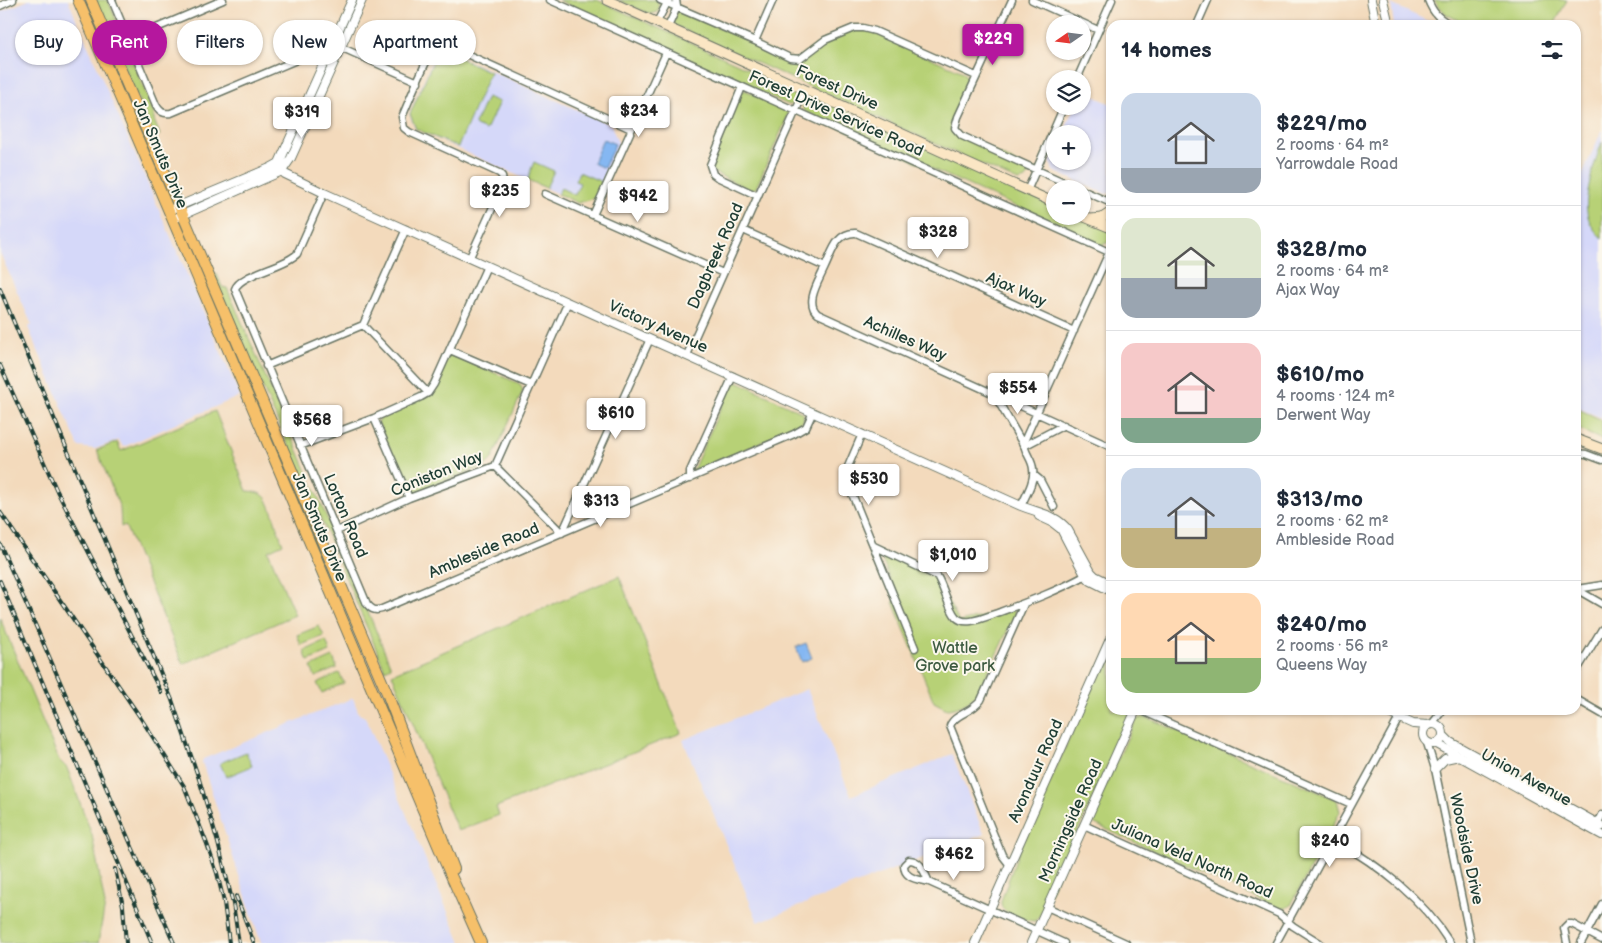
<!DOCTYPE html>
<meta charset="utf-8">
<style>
:root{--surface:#fff;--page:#f2f2f3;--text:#1f2937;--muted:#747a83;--line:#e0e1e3;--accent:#b5179e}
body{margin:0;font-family:"Balsamiq Sans",sans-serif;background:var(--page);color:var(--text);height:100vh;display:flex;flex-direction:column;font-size:19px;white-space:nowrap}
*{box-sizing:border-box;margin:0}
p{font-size:16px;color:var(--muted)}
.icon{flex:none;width:28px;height:28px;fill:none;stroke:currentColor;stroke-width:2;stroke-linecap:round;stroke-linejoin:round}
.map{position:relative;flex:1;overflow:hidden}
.panel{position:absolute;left:1106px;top:20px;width:475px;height:695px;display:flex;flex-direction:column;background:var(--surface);border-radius:15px;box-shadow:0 1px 4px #0004}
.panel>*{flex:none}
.guide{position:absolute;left:15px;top:20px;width:475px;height:45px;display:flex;gap:10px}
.needle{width:32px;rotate:256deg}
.tools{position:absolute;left:1046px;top:15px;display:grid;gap:10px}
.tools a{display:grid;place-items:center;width:45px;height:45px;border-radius:50%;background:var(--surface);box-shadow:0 1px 4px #0004;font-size:25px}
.price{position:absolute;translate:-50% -42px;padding:0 11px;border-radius:5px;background:#fff;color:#222;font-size:16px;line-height:32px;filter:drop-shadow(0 1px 2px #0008)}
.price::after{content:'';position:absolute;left:50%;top:30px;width:15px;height:11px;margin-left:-8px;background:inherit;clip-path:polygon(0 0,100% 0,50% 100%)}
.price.on{background:var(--accent);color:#fff}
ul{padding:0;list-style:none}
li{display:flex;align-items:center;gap:15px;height:125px;padding:0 15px}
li+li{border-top:1px solid var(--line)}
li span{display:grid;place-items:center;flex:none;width:140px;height:100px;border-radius:15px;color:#555}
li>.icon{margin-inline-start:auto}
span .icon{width:60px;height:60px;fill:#fffc;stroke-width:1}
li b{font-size:21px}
h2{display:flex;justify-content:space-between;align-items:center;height:60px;padding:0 15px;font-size:21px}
.chip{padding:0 18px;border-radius:22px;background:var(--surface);box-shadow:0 1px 4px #0004;font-size:18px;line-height:45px}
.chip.on{background:var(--accent);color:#fff}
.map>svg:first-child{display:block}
.built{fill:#d5d8f9}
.green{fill:#b7d176;stroke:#6b8755}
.water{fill:#85b7f2;stroke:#527a93}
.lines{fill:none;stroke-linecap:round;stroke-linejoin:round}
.minor-casing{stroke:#697464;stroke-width:9}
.tertiary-casing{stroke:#697464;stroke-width:10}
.secondary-casing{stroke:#697464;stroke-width:11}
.primary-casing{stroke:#697464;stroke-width:12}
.minor{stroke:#fff;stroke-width:6}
.tertiary{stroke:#fff;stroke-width:8}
.secondary{stroke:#fbe6c4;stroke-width:9}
.primary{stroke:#f6c06b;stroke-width:10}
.rail-casing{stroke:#1f3d34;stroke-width:4}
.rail{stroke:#fbf7ec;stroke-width:2;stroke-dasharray:5.5;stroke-linecap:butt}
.labels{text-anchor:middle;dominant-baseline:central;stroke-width:4;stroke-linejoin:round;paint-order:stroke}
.street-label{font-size:16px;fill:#1f3d34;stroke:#fbf7ec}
.park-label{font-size:16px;fill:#3d5b41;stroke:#fbf7ec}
</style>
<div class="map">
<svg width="1602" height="943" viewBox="0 0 1602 943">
<rect width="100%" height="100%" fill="#fbf7ec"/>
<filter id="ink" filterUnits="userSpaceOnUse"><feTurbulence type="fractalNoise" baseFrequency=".02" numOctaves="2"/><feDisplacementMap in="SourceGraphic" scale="10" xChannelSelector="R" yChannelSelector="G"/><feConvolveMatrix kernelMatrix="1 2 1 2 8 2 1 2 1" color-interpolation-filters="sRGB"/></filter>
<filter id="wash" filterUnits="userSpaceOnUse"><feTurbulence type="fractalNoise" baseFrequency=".0096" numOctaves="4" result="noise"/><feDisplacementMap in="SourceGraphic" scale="20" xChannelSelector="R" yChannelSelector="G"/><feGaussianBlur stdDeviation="1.12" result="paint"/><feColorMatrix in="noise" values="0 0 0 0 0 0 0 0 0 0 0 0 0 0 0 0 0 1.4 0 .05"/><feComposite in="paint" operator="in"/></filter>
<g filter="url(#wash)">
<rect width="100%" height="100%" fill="#f3dabc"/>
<!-- built -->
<path class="built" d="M29,0H68L240,396L123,447L119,440L95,449L79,447L28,327L32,325L0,253V12Z
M1391,4L1417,16L1436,25H1394Z
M449,52L611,125L619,145L595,198L578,203L415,129L409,114L435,54Z
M1083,91L1111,104V192L1106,194L1053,171L1050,162L1055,151V161H1082V134H1063L1075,106H1082Z
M1602,130V418L1576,407V188Z
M807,689L851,796L952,754L984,834L758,922L683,740Z
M353,698L359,714L365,717L461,943H261L202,762L203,759Z"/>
<!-- green -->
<path class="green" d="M94,0H108L154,113V120L160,135L155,137Z
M558,0H597L795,90L797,97L795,103L789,105Z
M618,0H656L658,1L659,8L657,12L650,14Z
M1434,0H1567L1554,25H1468L1446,14Z
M681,11L788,59L794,60L825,39L850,30L869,31L963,72L968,80L953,117L955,131L1026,168L1029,174L1026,179L1018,181L674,25L673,22L677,12Z
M449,53L490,72L458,147L416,129L410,114L436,55Z
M745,90L785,108L788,113L786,120L756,188L750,190L713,172L711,168L740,92Z
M812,96L1055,206V216H1077L1109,231L1111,238L1107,243L1101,245L804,111L802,105L805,99Z
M487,97L499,102L486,130L476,126L475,124Z
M1602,142V238C1594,231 1588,222 1587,211C1584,195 1596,158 1602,142Z
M534,162L554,171L546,188L528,180L530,172Z
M579,172L602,182L595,198L578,203L558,194L561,188L575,195L580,183L575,181Z
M217,274L222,287L227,288L369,614L391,667L385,670L318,512L213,276Z
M451,355H454L520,384L523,391L492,459L486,465L416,492L409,490L378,423L380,418L425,397L447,357Z
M739,382L803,413L804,420L794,428L695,471L693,470L732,383Z
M1576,408L1602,420V440L1576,428Z
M215,411L247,491C253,491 262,493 266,498C272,508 278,532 283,544L268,551L295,615L183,664L125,525L121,527L120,508L97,450L117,442L121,451Z
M884,554L933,577L938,582L959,622L1014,610L1015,615L979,691C971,702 961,708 947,709L934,702L893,602L897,598L882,559Z
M619,576L681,733L496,807L499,815L458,831L392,674Z
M0,618L59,760L67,768L92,835L105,905L98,943H0Z
M319,626L324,636L301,645L297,635Z
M326,641L330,652L308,661L304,651Z
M1111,645V710H1132L1040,915L1035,921C1027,921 1009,915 1003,909C1001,906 1001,904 1001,901L1019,851Z
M333,657L337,668L315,677L311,667Z
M339,673L344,683L322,693L317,683Z
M1142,717L1148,718L1337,800L1340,812L1291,905L1286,908L1280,909L1095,824L1093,819V813L1133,726L1136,720Z
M246,752L252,766L226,777L220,763Z"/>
<!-- water -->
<path class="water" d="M603,139L615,144L604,168L593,163Z
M806,643L812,658L802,662L796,647Z"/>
</g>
<g filter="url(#ink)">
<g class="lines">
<!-- minor casing -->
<g class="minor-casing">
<path id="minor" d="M112,0L156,105C160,112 163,114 171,113L332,45L347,50L418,82
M550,0L1111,253
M660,0L755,41L790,58L800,59L825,40L854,28H863L875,31L976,76
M1012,0L958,117L955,128L962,136L1079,189
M1032,0L1098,30
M1428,0C1433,13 1439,19 1452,25
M0,6L13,0
M657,22L667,3L670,0
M1197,25L1208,0
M668,27L677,7L676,0
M128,40L223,0
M755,41L773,0
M1077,79L1112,0
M742,87L710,165L713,174L717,177L758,196
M1082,190L1111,203
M1027,191L1064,106
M324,193L297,254C284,267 240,274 235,289L367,604C372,610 375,611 382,609L794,434L806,427L813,412
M545,194L723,273
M593,215L666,53
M743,230L825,267C819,281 804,303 818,314L1111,447
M470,257L503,185L502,176L499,173L409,132L404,128L402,117C408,104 426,57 434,49C438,45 443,45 449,46L631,129
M825,267C832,253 836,232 856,233L1074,331
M363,325L428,393
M450,350L531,385
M687,355L805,90
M266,366L363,325L406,229
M994,394L1024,446L1064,425
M374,418L409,498
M862,434L847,469L848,484L915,648
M300,446L374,418L421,397L428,393L434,384L487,266
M1576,453L1586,454L1602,460
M495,466L562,533L650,339
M1034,475L1040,480L1054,507
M690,479V471L733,376
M1021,506C1026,495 1035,481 1033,469C1032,457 1022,452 1025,439L1111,248
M337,531L409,498L495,466L568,302
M874,546L937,576C944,587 948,608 956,617C960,621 965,622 971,621C980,620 991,615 1000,612C1030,601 1060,590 1088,574
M1576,589L1602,604
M1577,589L1602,585
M1576,672L1602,629
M1576,699L1602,714
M1140,710L1351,804
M1431,725L1443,710
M1427,743L1435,769L1471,943
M1592,824L1600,819L1602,815
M1084,825L1279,914L1293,926L1320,943
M1333,839C1380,866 1421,897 1450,943
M1009,864L1002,855L993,833L950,726C954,714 972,713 981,700L1024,604
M929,882C924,872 921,860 909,860L904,865C904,879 918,879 929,882L1064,943
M1047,907L1126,943
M1276,943L1399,718
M1567,943L1564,928L1568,924H1572L1602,940
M1581,943L1602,904"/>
</g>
<!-- tertiary casing -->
<g class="tertiary-casing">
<path id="tertiary" d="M1371,0L1376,25
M1383,0L1389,25
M277,165L285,174L324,193L1021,506C1038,513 1056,514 1068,530L1091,572L1095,576L1111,584
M174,208L270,168L279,163L352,0
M178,217L282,171L291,158L362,0
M1039,516L1052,522L1061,529L1085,575L1091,581L1111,591
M1382,710L1413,724L1429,725
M1423 734a10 10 0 1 1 20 0a10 10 0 1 1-20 0Z
M1443,735L1450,742L1602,826
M1437,744L1602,835
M1435,769L1445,759L1459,756
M975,943L1111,637
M1031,943L1136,710"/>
</g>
<!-- secondary casing -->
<g class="secondary-casing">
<path id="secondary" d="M607,0L1055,203
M1082,216L1111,228
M1091,219L1102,218L1111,212
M1576,439L1602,449"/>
</g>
<!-- primary casing -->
<g class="primary-casing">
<path id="primary" d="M78,0L196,274L445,862L481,943
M91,0L387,693L454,869"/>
</g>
<!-- minor -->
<use href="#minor" class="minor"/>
<!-- tertiary -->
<use href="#tertiary" class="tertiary"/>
<!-- secondary -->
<use href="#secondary" class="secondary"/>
<!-- primary -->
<use href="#primary" class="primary"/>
<!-- rail casing -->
<g class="rail-casing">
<path id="rail" d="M0,289L172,700L199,779L218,843L233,904L239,943
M0,365L57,491L161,692
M0,512L140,717L184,786L207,844L217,873L224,902L229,943
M0,544L174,943
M0,581L152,943
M115,869L123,906L126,943
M236,896L254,943"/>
</g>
<!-- rail -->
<use href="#rail" class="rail"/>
</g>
</g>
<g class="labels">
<!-- street labels -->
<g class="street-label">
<text transform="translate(837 88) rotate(24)">Forest Drive</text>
<text transform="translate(836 114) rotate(24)">Forest Drive Service Road</text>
<text transform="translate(160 154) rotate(67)">Jan Smuts Drive</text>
<text transform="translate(716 256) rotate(-66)">Dagbreek Road</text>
<text transform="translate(1016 290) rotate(24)">Ajax Way</text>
<text transform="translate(658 327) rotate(24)">Victory Avenue</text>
<text transform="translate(905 339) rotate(24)">Achilles Way</text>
<text transform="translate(437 474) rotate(-22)">Coniston Way</text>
<text transform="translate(345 516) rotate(67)">Lorton Road</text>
<text transform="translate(319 527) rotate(67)">Jan Smuts Drive</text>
<text transform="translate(484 551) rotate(-23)">Ambleside Road</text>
<text transform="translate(1036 771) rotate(-66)">Avonduur Road</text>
<text transform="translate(1526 778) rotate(29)">Union Avenue</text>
<text transform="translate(1071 821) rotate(-66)">Morningside Road</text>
<text transform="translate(1466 849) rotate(78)">Woodside Drive</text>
<text transform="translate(1192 859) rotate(24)">Juliana Veld North Road</text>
</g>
<!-- park labels -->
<g class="park-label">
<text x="955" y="648">Wattle<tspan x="955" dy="18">Grove park</tspan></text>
</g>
</g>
</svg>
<div class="tools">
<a><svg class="needle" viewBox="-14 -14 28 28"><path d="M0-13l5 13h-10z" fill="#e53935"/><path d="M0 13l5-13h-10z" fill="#747a83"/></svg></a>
<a><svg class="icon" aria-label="layers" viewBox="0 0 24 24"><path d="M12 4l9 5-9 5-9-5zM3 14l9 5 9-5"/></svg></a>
<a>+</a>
<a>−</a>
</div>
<b class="price on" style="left:993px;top:66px">$229</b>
<b class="price" style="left:639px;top:138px">$234</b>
<b class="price" style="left:302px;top:139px">$319</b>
<b class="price" style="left:500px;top:218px">$235</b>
<b class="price" style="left:638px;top:223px">$942</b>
<b class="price" style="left:938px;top:259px">$328</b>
<b class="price" style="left:1018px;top:415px">$554</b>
<b class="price" style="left:616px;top:440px">$610</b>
<b class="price" style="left:312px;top:447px">$568</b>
<b class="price" style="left:869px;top:506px">$530</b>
<b class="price" style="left:601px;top:528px">$313</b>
<b class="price" style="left:953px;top:582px">$1,010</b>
<b class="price" style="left:1330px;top:868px">$240</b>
<b class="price" style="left:954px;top:881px">$462</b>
<div class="guide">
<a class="chip">Buy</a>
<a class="chip on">Rent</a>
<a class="chip">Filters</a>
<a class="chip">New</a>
<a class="chip">Apartment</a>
</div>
<section class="panel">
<h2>14 homes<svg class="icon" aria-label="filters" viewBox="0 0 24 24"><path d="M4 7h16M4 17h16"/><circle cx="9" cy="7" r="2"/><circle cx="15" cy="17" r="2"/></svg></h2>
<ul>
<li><span style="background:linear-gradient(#c9d6e8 75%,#9aa5b1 0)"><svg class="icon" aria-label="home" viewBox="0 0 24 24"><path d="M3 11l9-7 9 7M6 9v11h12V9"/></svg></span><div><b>$229/mo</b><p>2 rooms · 64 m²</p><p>Yarrowdale Road</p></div></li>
<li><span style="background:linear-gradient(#dfe7d0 60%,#9aa5b1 0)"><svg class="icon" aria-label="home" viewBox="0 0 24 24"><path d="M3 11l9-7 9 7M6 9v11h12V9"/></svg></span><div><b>$328/mo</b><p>2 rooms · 64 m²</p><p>Ajax Way</p></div></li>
<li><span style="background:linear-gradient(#f6c9c9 75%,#7fa58c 0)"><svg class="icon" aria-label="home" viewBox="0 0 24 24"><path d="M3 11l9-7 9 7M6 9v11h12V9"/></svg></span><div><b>$610/mo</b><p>4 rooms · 124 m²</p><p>Derwent Way</p></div></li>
<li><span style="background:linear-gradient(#c9d6e8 60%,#c2b280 0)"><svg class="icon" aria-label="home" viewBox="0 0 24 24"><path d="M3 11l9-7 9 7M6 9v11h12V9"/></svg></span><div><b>$313/mo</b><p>2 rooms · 62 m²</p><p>Ambleside Road</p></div></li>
<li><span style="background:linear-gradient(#ffd9b3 65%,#8fb573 0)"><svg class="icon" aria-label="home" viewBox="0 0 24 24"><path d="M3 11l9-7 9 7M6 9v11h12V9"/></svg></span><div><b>$240/mo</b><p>2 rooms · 56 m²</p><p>Queens Way</p></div></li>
</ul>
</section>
</div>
